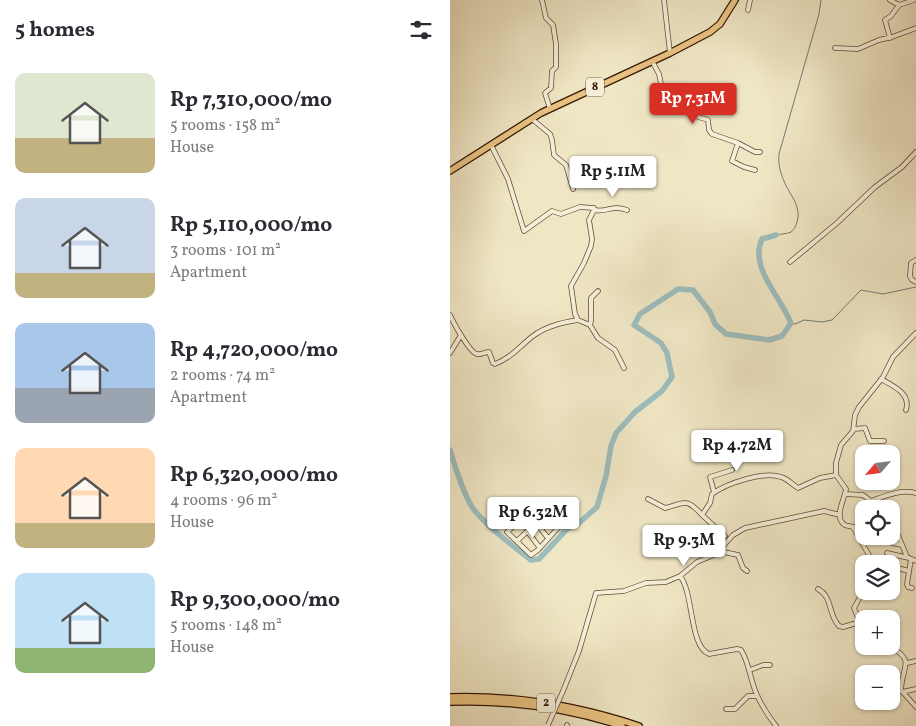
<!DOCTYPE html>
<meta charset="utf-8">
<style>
:root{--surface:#fff;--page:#f7f7f7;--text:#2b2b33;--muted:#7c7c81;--accent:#d93025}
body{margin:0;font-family:Vollkorn,serif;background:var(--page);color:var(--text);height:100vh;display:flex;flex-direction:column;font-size:19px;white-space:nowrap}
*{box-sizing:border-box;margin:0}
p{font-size:16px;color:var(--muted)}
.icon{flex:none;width:28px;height:28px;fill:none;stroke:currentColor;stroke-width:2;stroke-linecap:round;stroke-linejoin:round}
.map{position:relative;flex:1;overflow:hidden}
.side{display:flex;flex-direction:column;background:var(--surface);width:450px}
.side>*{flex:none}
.needle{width:32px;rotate:242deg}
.buttons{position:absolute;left:405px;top:445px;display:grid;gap:10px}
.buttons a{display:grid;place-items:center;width:45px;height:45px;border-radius:10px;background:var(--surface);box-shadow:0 1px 4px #0004;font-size:25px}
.price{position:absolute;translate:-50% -42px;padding:0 11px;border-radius:5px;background:#fff;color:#222;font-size:16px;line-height:32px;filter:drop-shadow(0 1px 2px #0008)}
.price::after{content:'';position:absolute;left:50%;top:30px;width:15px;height:11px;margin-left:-8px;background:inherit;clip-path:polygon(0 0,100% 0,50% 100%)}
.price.on{background:var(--accent);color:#fff}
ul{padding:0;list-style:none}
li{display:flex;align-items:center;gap:15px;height:125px;padding:0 15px}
li span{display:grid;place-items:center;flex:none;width:140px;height:100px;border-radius:10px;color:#555}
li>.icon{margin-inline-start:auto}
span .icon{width:60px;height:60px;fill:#fffc;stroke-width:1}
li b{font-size:21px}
h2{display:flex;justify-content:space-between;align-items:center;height:60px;padding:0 15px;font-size:21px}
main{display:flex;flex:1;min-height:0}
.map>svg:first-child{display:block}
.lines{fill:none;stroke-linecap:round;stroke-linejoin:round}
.stream{stroke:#737a73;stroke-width:1}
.river{stroke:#9dbdbd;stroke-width:5.5}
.minor-casing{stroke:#634a34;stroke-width:5.5}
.highway-casing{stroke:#341604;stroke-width:8}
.minor{stroke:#f5efd9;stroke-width:4}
.highway{stroke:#e8c382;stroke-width:5.5}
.minor-bridge-casing{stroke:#634a34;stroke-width:5.5;stroke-linecap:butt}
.minor-bridge{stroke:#f5efd9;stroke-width:4}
.labels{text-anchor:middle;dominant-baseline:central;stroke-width:5;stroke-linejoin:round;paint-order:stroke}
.shield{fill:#f5efd9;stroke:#6e5744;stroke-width:1}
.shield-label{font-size:12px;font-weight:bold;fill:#341604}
</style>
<main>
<section class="side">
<h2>5 homes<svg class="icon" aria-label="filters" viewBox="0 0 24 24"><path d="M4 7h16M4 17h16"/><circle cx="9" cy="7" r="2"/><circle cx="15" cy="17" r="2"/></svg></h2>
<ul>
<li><span style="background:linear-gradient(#dfe7d0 65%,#c2b280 0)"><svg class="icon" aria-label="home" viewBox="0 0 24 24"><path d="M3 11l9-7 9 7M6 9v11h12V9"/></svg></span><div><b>Rp 7,310,000/mo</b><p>5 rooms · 158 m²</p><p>House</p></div></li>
<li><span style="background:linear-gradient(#c9d6e8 75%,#c2b280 0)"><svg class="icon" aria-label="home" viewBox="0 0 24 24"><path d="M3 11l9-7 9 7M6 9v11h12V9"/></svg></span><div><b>Rp 5,110,000/mo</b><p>3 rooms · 101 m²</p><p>Apartment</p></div></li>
<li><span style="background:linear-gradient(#a9c7e8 65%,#9aa5b1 0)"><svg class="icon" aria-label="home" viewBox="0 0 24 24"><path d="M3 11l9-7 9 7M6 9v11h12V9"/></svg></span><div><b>Rp 4,720,000/mo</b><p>2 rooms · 74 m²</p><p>Apartment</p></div></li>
<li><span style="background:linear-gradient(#ffd9b3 75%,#c2b280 0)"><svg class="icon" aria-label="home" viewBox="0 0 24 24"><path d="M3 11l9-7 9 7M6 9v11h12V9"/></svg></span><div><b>Rp 6,320,000/mo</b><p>4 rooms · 96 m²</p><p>House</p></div></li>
<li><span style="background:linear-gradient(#bfe0f5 75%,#8fb573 0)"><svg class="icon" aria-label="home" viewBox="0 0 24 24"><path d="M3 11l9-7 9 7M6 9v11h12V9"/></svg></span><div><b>Rp 9,300,000/mo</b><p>5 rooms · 148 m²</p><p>House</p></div></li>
</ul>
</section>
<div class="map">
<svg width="466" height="726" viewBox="0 0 466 726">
<rect width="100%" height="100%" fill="#efe6c4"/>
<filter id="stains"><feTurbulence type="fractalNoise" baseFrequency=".004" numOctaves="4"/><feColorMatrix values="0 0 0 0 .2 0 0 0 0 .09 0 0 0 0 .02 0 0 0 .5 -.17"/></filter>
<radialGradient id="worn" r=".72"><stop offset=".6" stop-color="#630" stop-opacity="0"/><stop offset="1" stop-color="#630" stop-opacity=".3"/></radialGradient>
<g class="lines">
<!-- stream -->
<path class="stream" d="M326,235C330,234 337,234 341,232C345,229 346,225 347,222C352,206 339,194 334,181C330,172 328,163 329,154L369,14L371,0
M341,323L345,324L354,320L372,322L382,320L411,290L433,294L466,287"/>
<!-- river -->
<path class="river" d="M0,450C4,464 16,501 25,511C41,530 62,545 81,560L89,559L117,529L129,523L147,507L156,476L161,446L166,433L185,412L212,391L222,377L217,353L211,343L184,325L190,314L222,293L228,289L243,290L260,312L265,324L276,334L319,340L332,336L341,323L340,321C330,296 299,267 312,239L326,235"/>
<!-- minor casing -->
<g class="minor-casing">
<path id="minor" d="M92,0L96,18L103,25L106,44V67L102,71L101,88L95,93L100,109
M214,0L220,53
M440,0L449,5
M298,10L300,0
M440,38L435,20L441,16L449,5L464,0
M385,48L408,49L429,40L442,37L466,28
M202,61L209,74L214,99L229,105L242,115L258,120L259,130L262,134L288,143L305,152H310
M82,119L100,134L102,140L104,155L116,165L123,189
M288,143L282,161L294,167L305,170
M41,145L58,179L74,231L102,211L111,214L130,207L144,208V210L139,220L142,239L141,246L134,263L121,286L125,314L128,320L140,325L148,338L165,350L174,368
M144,210C159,213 160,204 177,210
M466,260L461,263L460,276L462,280L466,282
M340,262L387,223L425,187L452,167L466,152
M0,315C3,322 20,353 27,354C31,355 35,352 39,352L43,363L45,364C61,358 70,346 83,336C95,327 114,322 128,320
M140,325L141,321V298L148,291
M0,353L11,335
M431,379C443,386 461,393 456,410
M404,429L415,428L420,441H434
M264,492L260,477L282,470
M395,494L413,495L421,501C435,496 451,489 466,493
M198,499L215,508C235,503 236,497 252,515L260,503L262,494C277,483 314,471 331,477C338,479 343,485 348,488L370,478L386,475
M94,504L85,508L57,532L81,555L88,550L107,529L119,519
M105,513L100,512L95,516L107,529
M252,515L275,536
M95,516L86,523L98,538
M403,527L414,526
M77,531L90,548
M441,531L448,535L457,557L466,561
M67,541L86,523
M442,543L452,545
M269,551L288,555L293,568L297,571
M437,553L459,558
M461,559L457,584L458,587L462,588
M424,564L403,527C400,526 397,526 395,525C383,518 395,498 396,489L386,475V463L391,445L403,431L405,415L409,407L433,377L443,357L466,333
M443,567L459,571
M230,576L247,562L266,554L283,535L295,528L374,511L390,515
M368,589C383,597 378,615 389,626L393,627L410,622
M414,590L404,608L409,620L414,626
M440,646C466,662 452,665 451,690L466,707
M457,663L466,661
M300,670L313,665H320
M113,691L129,651L146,593L174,591L196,583L216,582L230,576C244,593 239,646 259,654L287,649L291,650C298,661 299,672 303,684C307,699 317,714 326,726
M452,692L466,689
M276,709H285L298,696H307
M117,726V725"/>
</g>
<!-- highway casing -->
<g class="highway-casing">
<path id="highway" d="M0,171L91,113L220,53L260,32L270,24L285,0
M0,697C66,695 126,705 189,726
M0,702C58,700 117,708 172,726"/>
</g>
<!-- minor -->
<use href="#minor" class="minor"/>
<!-- highway -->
<use href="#highway" class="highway"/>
<!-- minor-bridge casing -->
<g class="minor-bridge-casing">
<path id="minor-bridge" d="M98,725L113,691"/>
</g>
<!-- minor-bridge -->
<use href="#minor-bridge" class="minor-bridge"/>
</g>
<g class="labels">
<!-- shield labels -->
<g class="shield">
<rect x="136" y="77.5" width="18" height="19" rx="4"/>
<rect x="87" y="693.5" width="18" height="19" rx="4"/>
</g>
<g class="shield-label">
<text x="145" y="87">8</text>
<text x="96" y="703">2</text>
</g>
</g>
<rect width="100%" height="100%" filter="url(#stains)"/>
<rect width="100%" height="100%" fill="url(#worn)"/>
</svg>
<div class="buttons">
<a><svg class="needle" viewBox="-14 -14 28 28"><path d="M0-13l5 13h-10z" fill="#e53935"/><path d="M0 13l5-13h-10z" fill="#7c7c81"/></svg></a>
<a><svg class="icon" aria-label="locate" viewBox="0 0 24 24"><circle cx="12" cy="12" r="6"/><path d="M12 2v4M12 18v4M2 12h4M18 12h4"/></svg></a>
<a><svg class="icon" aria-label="layers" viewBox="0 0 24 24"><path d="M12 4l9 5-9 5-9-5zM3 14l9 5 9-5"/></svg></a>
<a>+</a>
<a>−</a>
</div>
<b class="price on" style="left:243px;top:125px">Rp 7.31M</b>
<b class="price" style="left:163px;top:198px">Rp 5.11M</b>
<b class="price" style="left:287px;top:472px">Rp 4.72M</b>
<b class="price" style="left:83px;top:539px">Rp 6.32M</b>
<b class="price" style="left:234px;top:567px">Rp 9.3M</b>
</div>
</main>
